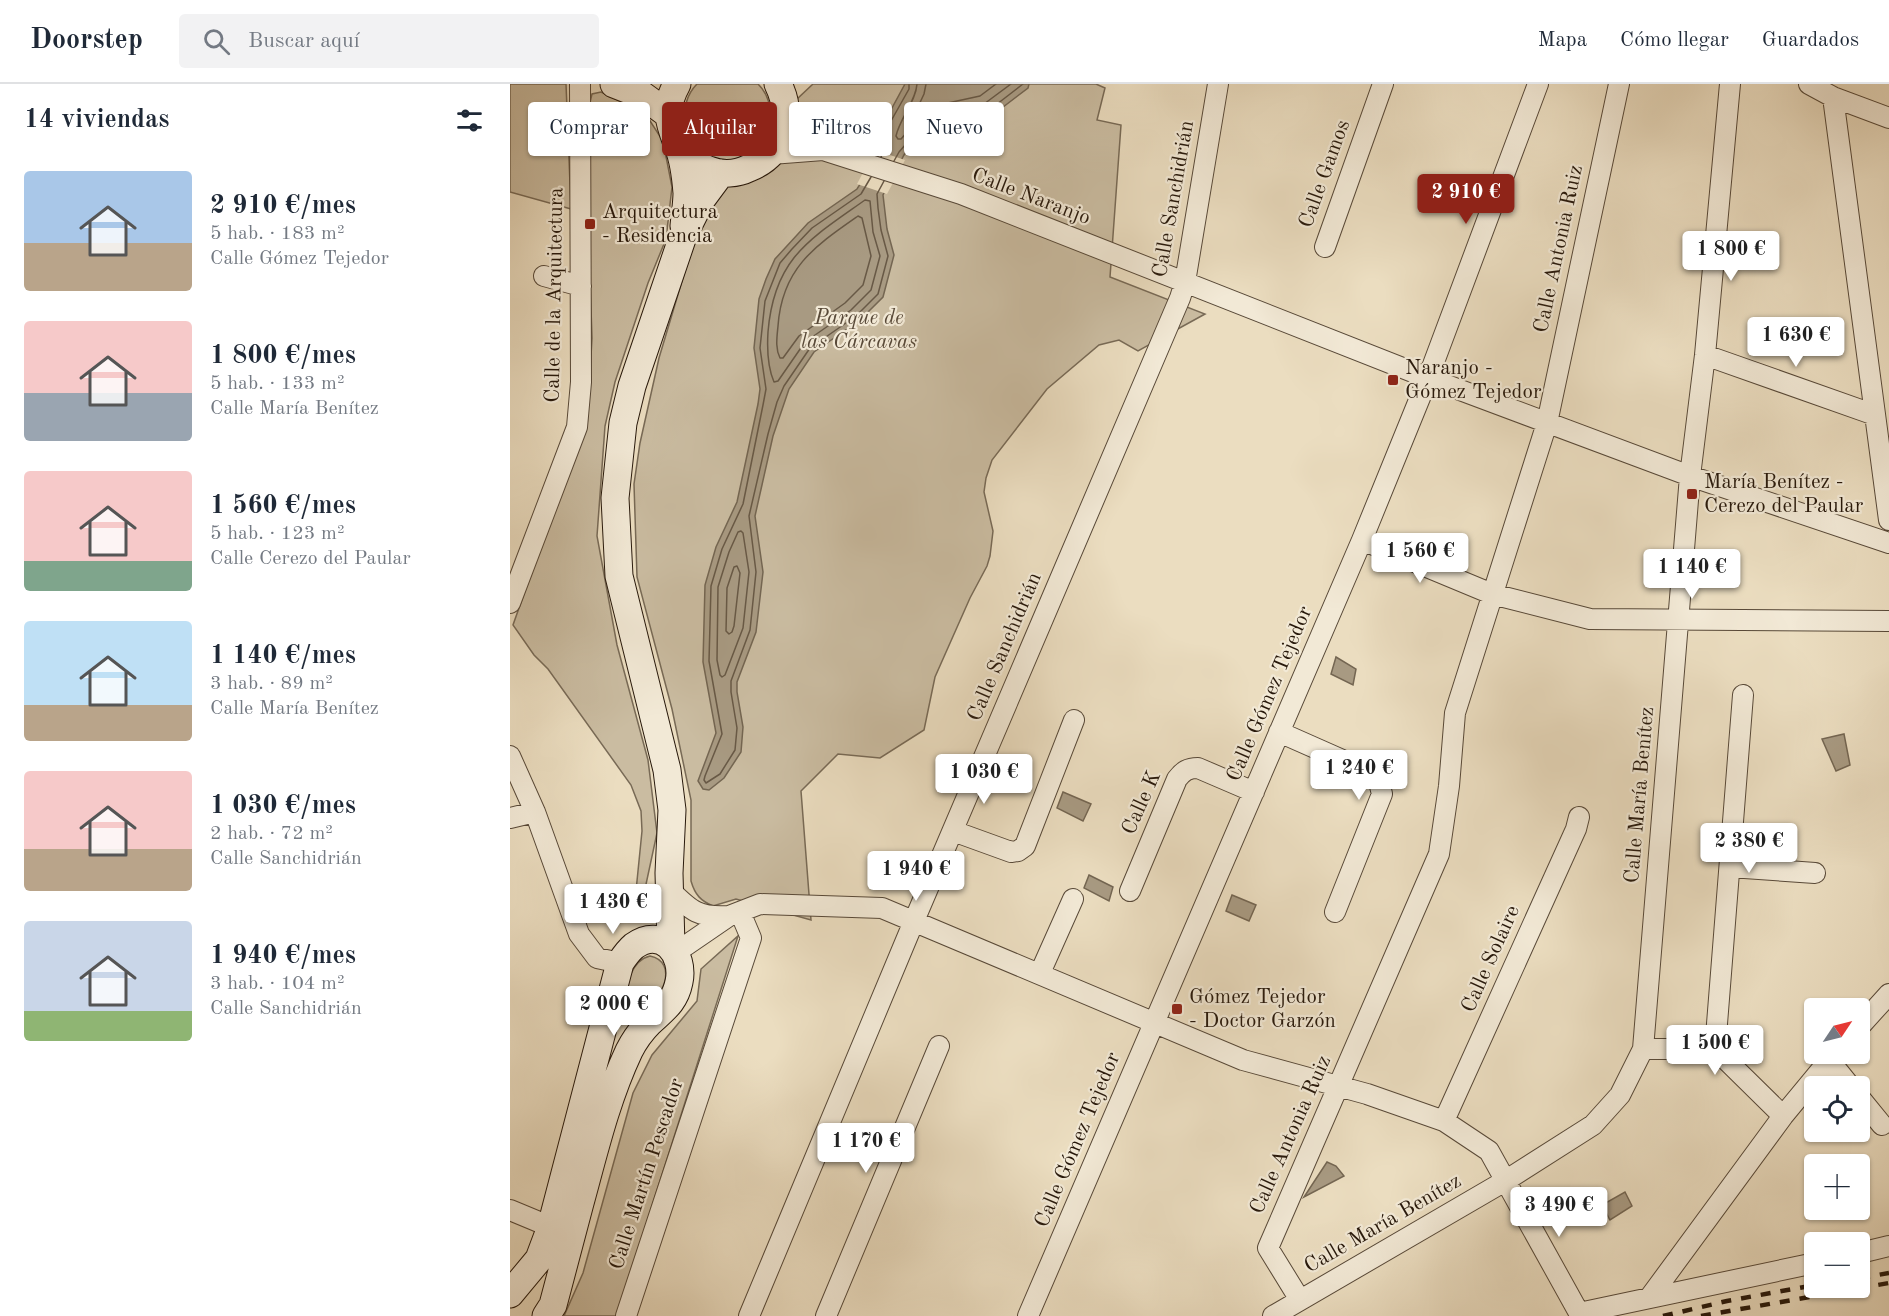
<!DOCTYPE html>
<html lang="es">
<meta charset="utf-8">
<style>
:root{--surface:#fff;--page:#f2f2f3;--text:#1f2937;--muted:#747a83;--line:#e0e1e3;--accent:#8f2418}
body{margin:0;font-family:"Old Standard TT",serif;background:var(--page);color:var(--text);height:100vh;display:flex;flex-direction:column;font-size:22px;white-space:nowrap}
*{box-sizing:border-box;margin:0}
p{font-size:20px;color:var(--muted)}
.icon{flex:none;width:33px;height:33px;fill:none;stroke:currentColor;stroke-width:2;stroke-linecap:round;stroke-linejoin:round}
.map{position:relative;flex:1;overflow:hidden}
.panel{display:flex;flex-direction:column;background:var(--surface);width:510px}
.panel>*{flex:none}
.guide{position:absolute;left:18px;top:18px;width:570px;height:54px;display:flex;gap:12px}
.needle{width:39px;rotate:55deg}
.tools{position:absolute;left:1294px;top:914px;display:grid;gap:12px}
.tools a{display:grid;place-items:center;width:66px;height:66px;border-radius:6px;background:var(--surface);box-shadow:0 2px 4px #0004;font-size:30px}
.price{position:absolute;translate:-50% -51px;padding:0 14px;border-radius:6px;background:#fff;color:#222;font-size:20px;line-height:39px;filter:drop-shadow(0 2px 3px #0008)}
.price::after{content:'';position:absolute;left:50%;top:36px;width:18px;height:14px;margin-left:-9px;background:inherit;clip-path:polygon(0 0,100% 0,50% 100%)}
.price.selected{background:var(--accent);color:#fff}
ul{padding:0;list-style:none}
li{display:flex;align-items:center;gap:18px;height:150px;padding:0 24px}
li span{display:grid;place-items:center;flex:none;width:168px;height:120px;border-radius:6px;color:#555}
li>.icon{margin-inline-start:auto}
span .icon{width:72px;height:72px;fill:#fffc;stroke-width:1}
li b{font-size:26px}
h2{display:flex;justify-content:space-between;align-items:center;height:72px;padding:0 24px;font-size:26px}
.pill{padding:0 21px;border-radius:6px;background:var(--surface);box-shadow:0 2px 4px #0004;font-size:21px;line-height:54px}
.pill.selected{background:var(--accent);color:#fff}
header{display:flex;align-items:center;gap:36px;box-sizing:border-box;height:84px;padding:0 30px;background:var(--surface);border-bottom:2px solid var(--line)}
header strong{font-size:28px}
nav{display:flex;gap:33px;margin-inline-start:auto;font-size:21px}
.search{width:420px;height:54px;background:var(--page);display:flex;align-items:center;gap:15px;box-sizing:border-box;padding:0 21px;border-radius:6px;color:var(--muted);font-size:22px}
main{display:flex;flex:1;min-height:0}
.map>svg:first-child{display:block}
.green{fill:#cabca1;stroke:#786a56;stroke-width:1.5}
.water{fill:#a89a82;stroke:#746652;stroke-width:1.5}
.pier{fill:#ebddc0}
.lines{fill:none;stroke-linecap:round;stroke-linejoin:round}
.shore{stroke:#685946;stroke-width:1.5}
.street-casing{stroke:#584938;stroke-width:22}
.secondary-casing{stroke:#27180b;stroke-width:29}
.street{stroke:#f2e9d6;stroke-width:20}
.secondary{stroke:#f2e9d6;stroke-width:27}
.rail{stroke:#27180b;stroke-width:4.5;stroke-dasharray:10 10;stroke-linecap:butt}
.poi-dot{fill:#8f2418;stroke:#f2e9d6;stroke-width:2}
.labels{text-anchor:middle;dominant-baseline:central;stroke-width:4.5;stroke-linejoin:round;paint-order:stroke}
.street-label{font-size:21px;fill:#27180b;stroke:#f2e9d6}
.poi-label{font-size:21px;fill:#27180b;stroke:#f2e9d6;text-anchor:start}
.park-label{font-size:21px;font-style:italic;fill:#584938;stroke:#f2e9d6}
</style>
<header>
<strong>Doorstep</strong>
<div class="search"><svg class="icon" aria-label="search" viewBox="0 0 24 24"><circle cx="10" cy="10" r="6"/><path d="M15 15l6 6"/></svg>Buscar aquí</div>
<nav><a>Mapa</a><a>Cómo llegar</a><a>Guardados</a></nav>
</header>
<main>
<section class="panel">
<h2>14 viviendas<svg class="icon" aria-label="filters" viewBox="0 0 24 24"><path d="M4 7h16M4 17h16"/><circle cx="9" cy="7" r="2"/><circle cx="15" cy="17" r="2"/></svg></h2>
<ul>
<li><span style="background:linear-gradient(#a9c7e8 60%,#b9a48a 0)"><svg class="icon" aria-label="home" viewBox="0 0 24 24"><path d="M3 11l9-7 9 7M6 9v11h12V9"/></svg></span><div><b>2 910 €/mes</b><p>5 hab. · 183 m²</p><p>Calle Gómez Tejedor</p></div></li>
<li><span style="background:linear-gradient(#f6c9c9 60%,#9aa5b1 0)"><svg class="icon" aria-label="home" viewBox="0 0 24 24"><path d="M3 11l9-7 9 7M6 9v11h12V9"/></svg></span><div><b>1 800 €/mes</b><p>5 hab. · 133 m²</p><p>Calle María Benítez</p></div></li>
<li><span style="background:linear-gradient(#f6c9c9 75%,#7fa58c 0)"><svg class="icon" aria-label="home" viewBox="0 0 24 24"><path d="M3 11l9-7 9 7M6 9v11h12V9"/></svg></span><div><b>1 560 €/mes</b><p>5 hab. · 123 m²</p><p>Calle Cerezo del Paular</p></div></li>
<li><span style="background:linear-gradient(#bfe0f5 70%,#b9a48a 0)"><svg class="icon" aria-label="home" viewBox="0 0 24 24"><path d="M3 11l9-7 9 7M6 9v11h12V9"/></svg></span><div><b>1 140 €/mes</b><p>3 hab. · 89 m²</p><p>Calle María Benítez</p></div></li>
<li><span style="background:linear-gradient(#f6c9c9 65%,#b9a48a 0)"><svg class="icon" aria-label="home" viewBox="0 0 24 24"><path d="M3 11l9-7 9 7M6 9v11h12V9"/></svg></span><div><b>1 030 €/mes</b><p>2 hab. · 72 m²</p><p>Calle Sanchidrián</p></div></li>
<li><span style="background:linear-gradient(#c9d6e8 75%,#8fb573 0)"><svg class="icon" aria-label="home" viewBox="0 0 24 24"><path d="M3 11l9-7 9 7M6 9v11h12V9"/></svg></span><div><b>1 940 €/mes</b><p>3 hab. · 104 m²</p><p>Calle Sanchidrián</p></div></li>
</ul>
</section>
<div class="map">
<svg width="1379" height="1232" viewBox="0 0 1379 1232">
<rect width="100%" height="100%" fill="#ebddc0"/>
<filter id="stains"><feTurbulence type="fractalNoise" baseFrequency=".00333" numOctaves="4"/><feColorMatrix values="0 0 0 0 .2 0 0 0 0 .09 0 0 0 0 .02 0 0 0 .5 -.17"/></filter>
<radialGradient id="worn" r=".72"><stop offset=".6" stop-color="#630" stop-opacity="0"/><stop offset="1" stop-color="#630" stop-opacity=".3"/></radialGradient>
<!-- green -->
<path class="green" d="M0,0H56L61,125L0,108Z
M187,0H248C256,8 260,18 260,29C260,79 188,87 176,38C173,24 177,10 187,0Z
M303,0H586L595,4L587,36L611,41L600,193L695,230L628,267L609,256L589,261L537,305L482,376L476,394L474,408L483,447L480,472L477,482L460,514L425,593L414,646L370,674L328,670L291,707L301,836L226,815L203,822C191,817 185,811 181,797V716L162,625L127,493L124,400L130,359L149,274L202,97H241L286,16Z
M91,8L135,29L153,57L162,103L156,155L138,199L105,298L95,342L87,452L107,561L138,676L147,749L132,819L125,817L132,747L131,727L121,701L38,585L24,571L3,541L38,442L77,343L82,254L79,167V22L82,10Z
M228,852L107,1232H54L73,1189L123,1009L142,971L187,917L191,885Z
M140,872C169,878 153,918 131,923L120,918C112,902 123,876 140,872Z"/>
<!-- water -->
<path class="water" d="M395,0H519L518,4L480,33L429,44L406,57L394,71L373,111L377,145L384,171L373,213L350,236L304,268L279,305L263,352L245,432L253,488L246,548L227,598V608L233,643L231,668L214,694L199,706L193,705L188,697L206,649L193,578L195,501L206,463L227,418L248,320L250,305L244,264L249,215L256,195L265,175L298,139L347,105L354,94L369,64L376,35Z
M826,573L846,585L843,601L821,590Z
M1334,650L1340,681L1326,687L1312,655Z
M553,708L581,720L573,737L547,724Z
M579,791L603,803L599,817L574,804Z
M722,811L746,821L739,837L716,827Z
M817,1078L826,1082L834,1092L794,1113Z
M1115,1108L1122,1122L1100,1136L1092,1121Z"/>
<!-- pier -->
<path class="pier" d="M365,66L395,76L377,110L347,100Z"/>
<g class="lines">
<!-- shore -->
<path class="shore" d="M407,0C406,17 390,34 386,52L388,55H391L399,46L425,31L474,20L501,0
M416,0L414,10L407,25L409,28L424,22L470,12L486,0
M371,73L375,65L381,37L399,5V0
M384,77L389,68L403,52L427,38L478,27L513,0
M361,93L351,110L302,144L282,165L270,179L255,217L250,264L256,305L253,321L233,420L212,465L201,502L199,577L212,650L195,692L194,696L196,699L210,690L225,666L227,644L221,608V597L240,546L246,488L239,432L258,350L267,318L274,302L300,264L346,232L368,210L378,172L371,146L368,124L367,110L374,97
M355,116L360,117L363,148L370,172L361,206L341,226L295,258L268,297L264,298C258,284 257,264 258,248C264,174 300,155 355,116Z
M348,132L352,134L361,172L353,201L335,219L289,252L273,274H270C265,264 267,253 268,242C272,184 305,162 348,132Z
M231,447L233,449L239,488L233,544L215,591L212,593L210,591L207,576L208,503L219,468L228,448Z
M227,482L230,489L224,542L222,548L219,550L216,547L217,504L224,483Z"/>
<!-- street casing -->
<g class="street-casing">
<path id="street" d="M1299,0L1323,13L1379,34
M1323,13L1379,436
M276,38L313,66L451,110L918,294L1180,392L1379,459
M261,70L313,66
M815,163L873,0
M34,192L71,202
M1195,271L1365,331
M852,456L982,510L1080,535L1379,537
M0,519L67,343L71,298L70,0
M769,648L864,690L869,698L872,710L825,828
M0,672L25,728L69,850L87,874L110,879
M0,734L25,728
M443,747L501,768L508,767L515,762L564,636
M1220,783L1305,789
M161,807C181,827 189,834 219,832
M620,807L667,695C673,687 678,684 688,684L744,708
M165,869L219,832L250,820L372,824L733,976L857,1010L934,1037L979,1067L1069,1229L1305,1179
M530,889L563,815
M1350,942L1379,910
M1133,965H1205L1273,1032
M1205,965L1233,611
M1319,976L1340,1002
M1350,1014L1372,1041
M934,1037L1066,745L1069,733
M0,1126L41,1143
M1350,1169L1379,1162
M1140,1213L1273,1032L1325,969
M790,1216L758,1164L929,770L939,702L945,629L1037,339L1109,0
M116,1232L241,854L230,828
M239,1232L404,837L670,214L675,198L708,0
M316,1232L429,962
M518,1232L852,456L918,294L1028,0
M763,1232L995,1097L1083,1041L1110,1011L1133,965L1180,392L1195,271L1220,0"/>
</g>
<!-- secondary casing -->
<g class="secondary-casing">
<path id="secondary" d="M104,0L132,11L158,30
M167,0C153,25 159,38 168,62C173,74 176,96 177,109C177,119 175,131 174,142
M169,64C178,73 186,82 199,86C212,91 227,90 239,84C274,70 284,32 268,0
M161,862L159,789L162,726L157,686L109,492L105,414L113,339L122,302L173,152L191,116L211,89
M0,1210L29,1175L41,1143L110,879C114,873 118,867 124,862C152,842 175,870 169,898C165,918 154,925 140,938C132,946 124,957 119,967C96,1016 84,1068 70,1119C61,1153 52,1187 43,1221L36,1232"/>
</g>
<!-- street -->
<use href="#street" class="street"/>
<!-- secondary -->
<use href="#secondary" class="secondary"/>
<!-- rail -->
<path class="rail" d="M1350,1194L1379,1189
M1153,1232L1217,1217L1305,1201
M1191,1232L1379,1199"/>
</g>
<!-- markers -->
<g class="poi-dot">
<rect x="74" y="134" width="12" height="12" rx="3"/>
<rect x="877" y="290" width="12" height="12" rx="3"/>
<rect x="1176" y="404" width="12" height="12" rx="3"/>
<rect x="661" y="919" width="12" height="12" rx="3"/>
</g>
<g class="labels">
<!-- street labels -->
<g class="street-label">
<text transform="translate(815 90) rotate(-70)">Calle Gamos</text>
<text transform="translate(521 113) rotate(21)">Calle Naranjo</text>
<text transform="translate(664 115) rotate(-80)">Calle Sanchidrián</text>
<text transform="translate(1049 165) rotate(-78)">Calle Antonia Ruiz</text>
<text transform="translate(45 211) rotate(-89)">Calle de la Arquitectura</text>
<text transform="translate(495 563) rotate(-67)">Calle Sanchidrián</text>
<text transform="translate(760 610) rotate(-67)">Calle Gómez Tejedor</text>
<text transform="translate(1130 711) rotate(-85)">Calle María Benítez</text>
<text transform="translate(632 719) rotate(-66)">Calle K</text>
<text transform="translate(981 875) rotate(-66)">Calle Solaire</text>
<text transform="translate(781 1051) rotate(-66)">Calle Antonia Ruiz</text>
<text transform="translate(568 1056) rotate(-67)">Calle Gómez Tejedor</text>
<text transform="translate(137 1090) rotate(-72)">Calle Martín Pescador</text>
<text transform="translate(873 1140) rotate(-30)">Calle María Benítez</text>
</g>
<!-- poi labels -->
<g class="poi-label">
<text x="92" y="128">Arquitectura<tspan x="92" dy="24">- Residencia</tspan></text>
<text x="895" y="284">Naranjo -<tspan x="895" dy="24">Gómez Tejedor</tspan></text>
<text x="1194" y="398">María Benítez -<tspan x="1194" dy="24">Cerezo del Paular</tspan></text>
<text x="679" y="913">Gómez Tejedor<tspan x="679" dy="24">- Doctor Garzón</tspan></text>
</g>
<!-- park labels -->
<g class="park-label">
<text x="349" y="234">Parque de<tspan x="349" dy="24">las Cárcavas</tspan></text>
</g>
</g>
<rect width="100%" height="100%" filter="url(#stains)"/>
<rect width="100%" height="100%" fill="url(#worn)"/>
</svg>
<div class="tools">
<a><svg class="needle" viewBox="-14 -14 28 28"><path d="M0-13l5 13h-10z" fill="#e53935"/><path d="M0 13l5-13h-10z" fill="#747a83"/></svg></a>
<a><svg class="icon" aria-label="locate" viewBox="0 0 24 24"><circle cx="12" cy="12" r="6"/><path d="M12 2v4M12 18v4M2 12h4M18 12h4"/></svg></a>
<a>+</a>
<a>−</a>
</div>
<b class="price selected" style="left:956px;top:141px">2 910 €</b>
<b class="price" style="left:1221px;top:198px">1 800 €</b>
<b class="price" style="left:1286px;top:284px">1 630 €</b>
<b class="price" style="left:910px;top:500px">1 560 €</b>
<b class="price" style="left:1182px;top:516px">1 140 €</b>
<b class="price" style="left:849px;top:717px">1 240 €</b>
<b class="price" style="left:474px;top:721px">1 030 €</b>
<b class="price" style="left:1239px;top:790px">2 380 €</b>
<b class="price" style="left:406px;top:818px">1 940 €</b>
<b class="price" style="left:103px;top:851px">1 430 €</b>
<b class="price" style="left:104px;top:953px">2 000 €</b>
<b class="price" style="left:1205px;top:992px">1 500 €</b>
<b class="price" style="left:356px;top:1090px">1 170 €</b>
<b class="price" style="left:1049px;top:1154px">3 490 €</b>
<div class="guide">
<a class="pill">Comprar</a>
<a class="pill selected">Alquilar</a>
<a class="pill">Filtros</a>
<a class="pill">Nuevo</a>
</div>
</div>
</main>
